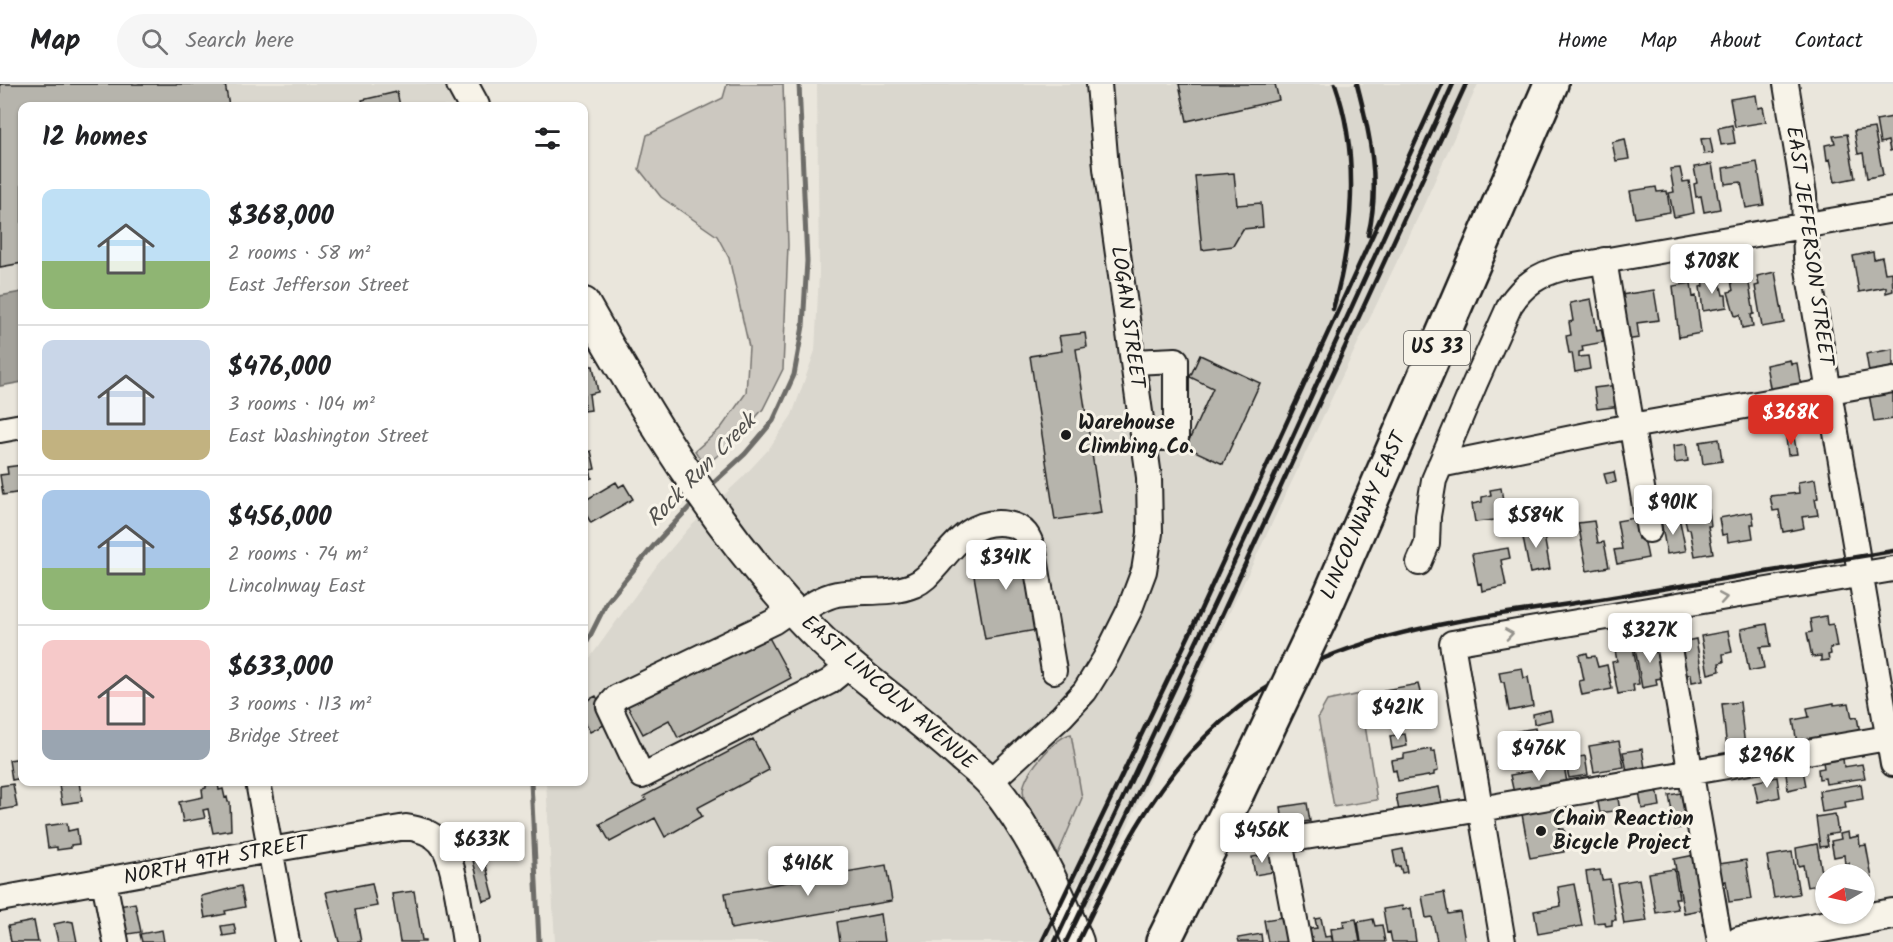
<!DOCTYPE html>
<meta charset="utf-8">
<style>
:root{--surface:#fff;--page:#f6f6f6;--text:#202124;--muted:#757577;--line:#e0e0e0;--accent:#d93025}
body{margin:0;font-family:Kalam,sans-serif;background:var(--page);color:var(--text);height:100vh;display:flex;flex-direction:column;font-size:22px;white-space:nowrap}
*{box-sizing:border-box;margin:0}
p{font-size:20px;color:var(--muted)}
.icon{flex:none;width:33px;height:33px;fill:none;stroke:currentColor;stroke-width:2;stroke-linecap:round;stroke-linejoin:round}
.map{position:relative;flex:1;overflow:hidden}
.drawer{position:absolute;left:18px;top:18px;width:570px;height:684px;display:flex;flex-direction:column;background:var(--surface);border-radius:12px;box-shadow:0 2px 4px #0004}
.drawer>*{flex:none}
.needle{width:39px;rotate:261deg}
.tools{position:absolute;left:1815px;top:780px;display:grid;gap:12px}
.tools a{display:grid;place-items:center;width:60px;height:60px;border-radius:50%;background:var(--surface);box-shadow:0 2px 4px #0004;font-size:30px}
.price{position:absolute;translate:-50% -51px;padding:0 14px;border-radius:6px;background:#fff;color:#222;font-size:20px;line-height:39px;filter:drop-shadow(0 2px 3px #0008)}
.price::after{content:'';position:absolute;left:50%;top:36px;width:18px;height:14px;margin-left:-9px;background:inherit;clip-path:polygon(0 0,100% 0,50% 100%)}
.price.selected{background:var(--accent);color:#fff}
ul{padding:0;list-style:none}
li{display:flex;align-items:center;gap:18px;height:150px;padding:0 24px}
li+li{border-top:2px solid var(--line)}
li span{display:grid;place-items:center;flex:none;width:168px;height:120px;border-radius:12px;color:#555}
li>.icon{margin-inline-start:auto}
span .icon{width:72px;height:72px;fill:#fffc;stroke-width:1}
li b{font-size:26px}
h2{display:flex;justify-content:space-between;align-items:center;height:72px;padding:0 24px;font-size:26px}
header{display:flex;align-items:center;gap:36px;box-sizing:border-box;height:84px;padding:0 30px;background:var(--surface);border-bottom:2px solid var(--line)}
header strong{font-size:28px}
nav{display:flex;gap:33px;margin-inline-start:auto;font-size:21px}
.search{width:420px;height:54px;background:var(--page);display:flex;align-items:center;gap:15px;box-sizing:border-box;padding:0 21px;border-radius:33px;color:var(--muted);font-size:22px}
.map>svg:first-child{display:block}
.built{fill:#dad7ce}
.green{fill:#ccc8c0;stroke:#74726e;stroke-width:1.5}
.water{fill:#a3a19a;stroke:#6d6c68;stroke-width:1.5}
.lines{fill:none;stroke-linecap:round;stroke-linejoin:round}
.stream{stroke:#6d6c68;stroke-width:5}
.building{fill:#b6b4ac;stroke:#1c1c1c;stroke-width:1.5}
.minor-casing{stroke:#1c1c1c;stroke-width:28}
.major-casing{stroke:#1c1c1c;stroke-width:34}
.highway-casing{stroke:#1c1c1c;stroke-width:38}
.minor{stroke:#f7f3e8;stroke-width:24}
.major{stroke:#f7f3e8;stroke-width:30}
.highway{stroke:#f7f3e8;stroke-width:33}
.rail{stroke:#1c1c1c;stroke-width:4.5}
.highway-bridge-casing{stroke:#1c1c1c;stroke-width:38;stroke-linecap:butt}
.highway-bridge{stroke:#f7f3e8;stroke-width:33}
.oneway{stroke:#94928c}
.poi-dot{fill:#1c1c1c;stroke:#f7f3e8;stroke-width:2}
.labels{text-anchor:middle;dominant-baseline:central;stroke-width:6;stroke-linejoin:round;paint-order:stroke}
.shield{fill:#f7f3e8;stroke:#5e5c59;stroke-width:1.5}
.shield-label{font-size:20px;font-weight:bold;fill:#1c1c1c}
.street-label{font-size:21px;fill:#1c1c1c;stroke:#f7f3e8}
.poi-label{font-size:21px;font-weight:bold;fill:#1c1c1c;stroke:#f7f3e8;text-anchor:start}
.water-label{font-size:22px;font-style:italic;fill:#52514e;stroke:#f7f3e8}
</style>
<header>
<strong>Map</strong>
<div class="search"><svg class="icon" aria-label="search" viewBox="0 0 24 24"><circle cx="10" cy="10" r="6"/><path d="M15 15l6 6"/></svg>Search here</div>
<nav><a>Home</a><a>Map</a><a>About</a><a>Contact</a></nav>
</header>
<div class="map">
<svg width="1893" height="858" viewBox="0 0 1893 858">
<rect width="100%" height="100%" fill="#eae6dc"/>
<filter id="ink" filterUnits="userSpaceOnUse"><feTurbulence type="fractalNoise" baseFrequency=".0167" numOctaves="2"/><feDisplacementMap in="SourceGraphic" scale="12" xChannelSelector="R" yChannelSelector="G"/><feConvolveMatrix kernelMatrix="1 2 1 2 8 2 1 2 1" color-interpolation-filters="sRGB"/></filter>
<g filter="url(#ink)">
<!-- built -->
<path class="built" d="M0,0H454L466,22H22V215L0,219Z
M817,0H1478L1421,127L1088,825L1079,797L1049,858H555L546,698H584V582L658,480L689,444L742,394L768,366L792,331L815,267L819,190Z"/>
<!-- green -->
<path class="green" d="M727,0H783L788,161L783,285L763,325L736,356L705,382L695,367L721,344L746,309L749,263L729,174L717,152L661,113L639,85L647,51L723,14Z
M1360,610L1377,716L1334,723L1318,633L1327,617Z
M1071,650L1082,714L1058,770L1025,717C1023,710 1022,705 1025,698C1030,684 1056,653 1071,650Z"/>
<!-- water -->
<path class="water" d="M22,208V298L0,302V212Z"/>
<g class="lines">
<!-- stream -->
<path class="stream" d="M708,404L745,370L773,337L794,291L803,242L807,177L799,0
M584,564L607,518L655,460L695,417
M531,698L539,858"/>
</g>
<!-- building -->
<path class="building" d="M0,0H225L229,22H22V179L0,183Z
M1179,0H1275L1279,16L1187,37Z
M397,8L400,22H364L362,16Z
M1756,11L1758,24L1763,23L1766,38L1735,43L1730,15Z
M1893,33V66L1890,67L1888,57L1880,59L1876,36Z
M1732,41L1735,59L1721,61L1718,44Z
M1874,44L1883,91L1867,94L1863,69L1858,70L1854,47Z
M1847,50L1855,94L1835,98L1830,75L1827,76L1825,61L1835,59L1833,52Z
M1710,54L1713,69L1704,70L1701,55Z
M1625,55L1629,75L1616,77L1612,58Z
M1757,78L1764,121L1746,124L1741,98L1725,100L1723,84Z
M1712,80L1720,125L1704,128L1701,112L1696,113L1694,100L1697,99L1694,83Z
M1680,84L1683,98L1689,97L1694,129L1674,133L1669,109L1674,108L1670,85Z
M1234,89L1237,121L1261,119L1263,143L1243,145L1233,162L1202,166L1195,92Z
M1656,103L1657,108L1667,107L1670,128L1635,134L1630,107Z
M1873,168L1874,175L1882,173L1885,189L1892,188L1893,207L1886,209V203L1859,208L1853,172Z
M1747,188L1754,230L1751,231L1753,242L1742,244L1740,231L1735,232L1728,208L1733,207L1731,196L1737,195L1736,190Z
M1775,188L1784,239L1762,243L1755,202L1759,201L1757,192Z
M1713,193L1714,199L1720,198L1723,211H1726L1727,223L1703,227L1700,203L1703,202L1702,194Z
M1691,199L1693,213L1696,212L1701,249L1679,253L1673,202Z
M1654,206L1659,236L1637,239L1639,254L1625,256L1621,211Z
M1591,215L1597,246L1601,245L1604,258L1582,262L1583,267L1579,268V273L1588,272L1590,285L1575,288L1572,269H1569L1566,252L1571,251L1569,238L1573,237L1570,219Z
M1085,249L1087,263L1076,265L1101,429L1055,436L1030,272L1062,267L1059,252Z
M1893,265V283L1869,288L1866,270Z
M584,268H587L590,282H593L598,308L589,310L591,326L584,327Z
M1200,271L1260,299L1223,380L1186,363L1213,304L1190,293Z
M1790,276L1791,280L1797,279L1801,303L1771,309L1766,281Z
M1618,301L1621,322L1597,325L1594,304Z
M1893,305V335L1874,338L1869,310Z
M1794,353L1797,370L1788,371L1786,354Z
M1719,355L1722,377L1703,380L1700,358Z
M1686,360L1688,377L1675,379L1673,362Z
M591,367L595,385L590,386L592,394L584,396V369Z
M22,381V408L3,411L0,391L8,390L7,383Z
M1614,388L1616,398L1607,400L1604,390Z
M1815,395L1818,414L1815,415L1818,431L1802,433L1804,444L1783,448L1779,426L1773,427L1770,412L1799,409L1798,398Z
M616,398L619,403L624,400L633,415L591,439L584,427V417Z
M1501,404L1506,435L1475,438L1472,420L1482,418V413L1491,411L1490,406Z
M1709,426L1711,442H1708L1713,469L1695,472L1690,445H1687L1685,435L1696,433L1695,428Z
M1752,428L1754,440H1751L1753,454L1728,458L1727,450L1722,451L1719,434Z
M1679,433L1686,467L1667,470L1661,437Z
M1634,434L1638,455L1644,454L1648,474L1617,480L1614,466L1622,465L1617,437Z
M1594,437L1598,459L1604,458L1609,483L1587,487L1578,439Z
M1535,441L1536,448L1543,446L1550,485L1530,489L1521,444Z
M1027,459L1042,545L985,555L970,469Z
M1508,464L1510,474L1501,476L1506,502L1482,507L1481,499L1478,500L1472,470Z
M1826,532L1827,541L1833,540L1837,563L1830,564L1831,570L1828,571L1829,576L1821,577V572L1812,573L1807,549L1812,548L1810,535Z
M1767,540L1771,562L1760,563L1764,584L1749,587L1741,545Z
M1728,547L1732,568L1723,570L1724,578L1719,579L1720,587L1708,590L1701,552Z
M766,548L791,594L678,654L669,636L643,650L627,621Z
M1654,555L1658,577L1666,576L1669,593L1656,595L1657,601L1642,604L1634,558Z
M1696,555L1703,596L1692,598L1691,590L1681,592L1677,567L1682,566L1681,558Z
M1633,562L1639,600L1633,601L1634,607L1618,610L1612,578L1617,577L1615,566Z
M1587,569L1588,573L1595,572L1598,583L1607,581L1612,605L1582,611L1579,597L1584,596L1579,571Z
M1522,584L1524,594L1528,593L1533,622L1509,627L1504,598H1501L1499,588Z
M1418,600L1422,616L1416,617L1417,625L1405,628L1406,636L1392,639L1391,630L1388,631L1384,606Z
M596,612L610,638L590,648L584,636V618Z
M1740,618L1745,663L1727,665L1722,620Z
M1834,619V621L1849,619L1852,634L1857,633L1861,654L1798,665L1793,636L1809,633L1807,624Z
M1550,626L1552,636L1534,640L1533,630Z
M1535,644L1540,671L1515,675V673L1507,675L1502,650Z
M1405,650L1407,662L1392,665L1390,652Z
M753,655L769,686L697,724L702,732L665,753L655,734L610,758L600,740L646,716L644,712Z
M1619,657L1624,683L1594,688L1589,662Z
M1431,665V668L1435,667L1438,687L1434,688V691L1398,697L1396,686L1393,687L1391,676L1404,674V670Z
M1642,665L1645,684L1627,687L1623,668Z
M1585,672L1588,691L1569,694L1565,675Z
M22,674V694L12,696L9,676Z
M1843,675L1844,683L1862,680L1865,694L1826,700L1825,694L1819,695L1818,685L1824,684L1823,678Z
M1564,682L1568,704L1515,714L1510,691Z
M1803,686L1806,702L1788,706L1786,689Z
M1777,693L1780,713L1758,718L1754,698Z
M79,698L82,717L62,720L59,701Z
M218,699L219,706L223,705L225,714L227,713L228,718H230L231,746L213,749L208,725L203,726L205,734L183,738L179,718L203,713L202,705L206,704V701Z
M13,700L17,723L0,726V702Z
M1861,700L1863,715L1845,718L1846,724L1822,728L1819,707Z
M1439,703L1443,725L1400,732L1396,711Z
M1657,704L1660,722L1642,725L1639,707Z
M1686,708L1692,742L1675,745L1669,711Z
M1617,709L1620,726L1600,729L1597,713Z
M1561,718L1564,731L1557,732L1560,745H1564L1567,758L1562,759L1564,768L1530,774L1521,725Z
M1307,719L1310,737L1283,741L1281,723Z
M1835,730L1838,749L1826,751L1828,762L1820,763L1816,733Z
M67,739L68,747L77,745L79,760L71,761V764L57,766V763L48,764L45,742Z
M1848,748L1849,754L1859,752L1860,762L1866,761L1872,794L1864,796V790H1851L1849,779L1845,780L1844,771L1834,773L1831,757L1841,755L1840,750Z
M1817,760L1824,800L1807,803L1803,781L1798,782L1796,764Z
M481,761L494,814L483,817L470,764Z
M1403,765L1407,788L1402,789L1400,782L1396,783L1393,767Z
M1792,768L1799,810L1774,814L1767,772Z
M1270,770L1273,788L1255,791L1252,773Z
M1695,771L1705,825L1684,829L1674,775Z
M1746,776L1752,815L1729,818L1726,797L1715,799L1712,781Z
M886,781L892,817L731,845L725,809Z
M1674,785L1679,814H1675L1678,825L1656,829L1649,789Z
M1600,786L1602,796L1610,795L1616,836H1612V841L1606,842L1605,838L1594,839L1586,788Z
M1639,795L1647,837L1624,840L1617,799Z
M372,799L377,822L355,826L361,858H339L326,808Z
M1574,800L1582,842L1538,850L1534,827L1561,822L1558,803Z
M241,802L245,823L225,827L226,830L205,834L201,812Z
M414,807L422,856H425V858H400L392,810Z
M1444,808L1448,830L1460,828L1465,858H1435L1437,857L1432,833L1426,834L1422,812Z
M135,819L141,848L122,851L119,822Z
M1402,822L1403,826L1411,824L1416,858H1392L1390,848L1387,849L1383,825Z
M881,830L885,858H840L837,838Z
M1289,832L1294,858H1268L1264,836Z
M1321,834L1325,853L1331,852L1333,858H1305L1303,846L1317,844L1315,835Z
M1356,835L1360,858H1333L1331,845L1344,843L1343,837Z
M1373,835L1375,842L1382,841L1385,858H1361L1358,838Z
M34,837L38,858H11L8,842Z
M68,837L73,838L77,858H58L54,840Z
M234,840L236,850L223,852L221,842Z
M162,846L164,858H142L140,850Z
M1261,850L1262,858H1239L1238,854Z"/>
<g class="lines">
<!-- minor casing -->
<g class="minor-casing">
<path id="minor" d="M1786,0L1804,111L1806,174L1893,680
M1604,176L1649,446
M1133,278L1176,276V354H1143
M0,346L22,342
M1440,381L1631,342L1893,296
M1419,479L1427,460L1428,432L1434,396L1475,299L1510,221C1523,201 1539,190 1563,184L1893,126
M1662,524L1720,858
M792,525L773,538L617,613L609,622L642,692L829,598L850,581
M797,531C809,522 822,513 837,510C863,506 890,511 914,501C925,496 930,489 938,480C957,457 975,434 1008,440C1025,443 1029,453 1034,468L1054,587
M258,698L287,858
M990,698L1062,632L1085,607L1106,573L1129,527L1144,487L1150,449L1149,393L1106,84L1099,0
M104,797L116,858
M0,815L270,766L406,743C419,745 431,748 440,758C455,773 461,835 465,858
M1299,858L1280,757L1463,728L1893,653
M1503,858L1452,559L1893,485"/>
</g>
<!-- major casing -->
<g class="major-casing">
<path id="major" d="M462,0L474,22
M584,219C647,330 714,442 802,536C850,588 910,625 961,672C971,681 983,689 991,699C1030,746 1057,802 1078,858
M1740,858L1893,830"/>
</g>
<!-- highway casing -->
<g class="highway-casing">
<path id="highway" d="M1323,528L1551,0
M1163,858L1237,709"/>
</g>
<!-- minor -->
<use href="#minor" class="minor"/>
<!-- major -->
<use href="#major" class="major"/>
<!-- highway -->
<use href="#highway" class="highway"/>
<!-- rail -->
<path class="rail" d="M1357,0C1370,49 1381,101 1368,151
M1333,225C1353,154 1360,71 1335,0
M1042,858L1191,547L1442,0
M1055,858L1283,374L1453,0
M1066,858L1185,611L1466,0
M1078,858C1115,781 1144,715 1205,653C1311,545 1460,538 1601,515C1698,499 1796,483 1893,467"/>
<!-- highway-bridge casing -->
<g class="highway-bridge-casing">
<path id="highway-bridge" d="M1237,709L1323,528"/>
</g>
<!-- highway-bridge -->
<use href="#highway-bridge" class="highway-bridge"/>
</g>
<!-- one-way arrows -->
<defs><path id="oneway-chevron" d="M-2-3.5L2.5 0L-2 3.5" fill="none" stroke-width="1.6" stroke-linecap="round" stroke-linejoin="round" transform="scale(1.5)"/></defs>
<g class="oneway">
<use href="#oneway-chevron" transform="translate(1723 514) rotate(-10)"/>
<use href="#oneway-chevron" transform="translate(1509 550) rotate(-9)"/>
</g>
</g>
<!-- markers -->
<g class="poi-dot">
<circle cx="1066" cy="351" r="6"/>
<circle cx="1541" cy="747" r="6"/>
</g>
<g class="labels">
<!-- shield labels -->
<rect class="shield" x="1404" y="247" width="66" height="34" rx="4.5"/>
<g class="shield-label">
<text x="1437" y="264">US 33</text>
</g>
<!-- street labels -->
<g class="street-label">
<text transform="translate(1809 162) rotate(82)">EAST JEFFERSON STREET</text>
<text transform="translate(1127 233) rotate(82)">LOGAN STREET</text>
<text transform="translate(1364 432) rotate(-66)">LINCOLNWAY EAST</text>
<text transform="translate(888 609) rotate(41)">EAST LINCOLN AVENUE</text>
<text transform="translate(216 777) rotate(-11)">NORTH 9TH STREET</text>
</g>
<!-- poi labels -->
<g class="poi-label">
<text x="1078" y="339">Warehouse<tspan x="1078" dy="24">Climbing Co.</tspan></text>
<text x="1553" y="735">Chain Reaction<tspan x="1553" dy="24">Bicycle Project</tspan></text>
</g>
<!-- water labels -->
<g class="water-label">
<text transform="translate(702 387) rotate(-46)">Rock Run Creek</text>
</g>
</g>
</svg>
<div class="tools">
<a><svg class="needle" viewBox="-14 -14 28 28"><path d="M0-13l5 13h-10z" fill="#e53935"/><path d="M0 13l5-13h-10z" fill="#757577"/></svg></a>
</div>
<b class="price" style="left:1712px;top:211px">$708K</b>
<b class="price selected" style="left:1791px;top:362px">$368K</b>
<b class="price" style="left:1673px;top:452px">$901K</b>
<b class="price" style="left:1536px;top:465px">$584K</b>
<b class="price" style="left:1006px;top:507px">$341K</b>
<b class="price" style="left:1650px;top:580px">$327K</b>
<b class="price" style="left:1398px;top:657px">$421K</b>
<b class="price" style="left:1539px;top:698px">$476K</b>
<b class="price" style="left:1767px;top:705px">$296K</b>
<b class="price" style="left:1262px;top:780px">$456K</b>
<b class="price" style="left:482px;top:789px">$633K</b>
<b class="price" style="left:808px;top:813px">$416K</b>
<section class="drawer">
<h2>12 homes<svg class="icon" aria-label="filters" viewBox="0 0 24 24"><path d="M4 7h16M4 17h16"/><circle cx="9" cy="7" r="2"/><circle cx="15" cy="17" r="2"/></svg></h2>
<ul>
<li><span style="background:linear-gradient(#bfe0f5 60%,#8fb573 0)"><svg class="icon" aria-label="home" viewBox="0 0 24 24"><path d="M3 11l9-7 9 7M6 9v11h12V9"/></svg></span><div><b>$368,000</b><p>2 rooms · 58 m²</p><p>East Jefferson Street</p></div></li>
<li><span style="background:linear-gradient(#c9d6e8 75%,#c2b280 0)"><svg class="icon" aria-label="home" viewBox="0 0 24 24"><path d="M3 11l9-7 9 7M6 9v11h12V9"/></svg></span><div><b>$476,000</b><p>3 rooms · 104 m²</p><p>East Washington Street</p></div></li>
<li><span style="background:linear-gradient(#a9c7e8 65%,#8fb573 0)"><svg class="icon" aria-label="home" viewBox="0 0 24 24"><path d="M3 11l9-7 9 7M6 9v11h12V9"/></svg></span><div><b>$456,000</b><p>2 rooms · 74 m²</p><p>Lincolnway East</p></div></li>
<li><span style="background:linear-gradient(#f6c9c9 75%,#9aa5b1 0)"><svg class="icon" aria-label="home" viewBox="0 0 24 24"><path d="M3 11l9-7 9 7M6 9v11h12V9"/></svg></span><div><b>$633,000</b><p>3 rooms · 113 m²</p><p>Bridge Street</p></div></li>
</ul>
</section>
</div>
